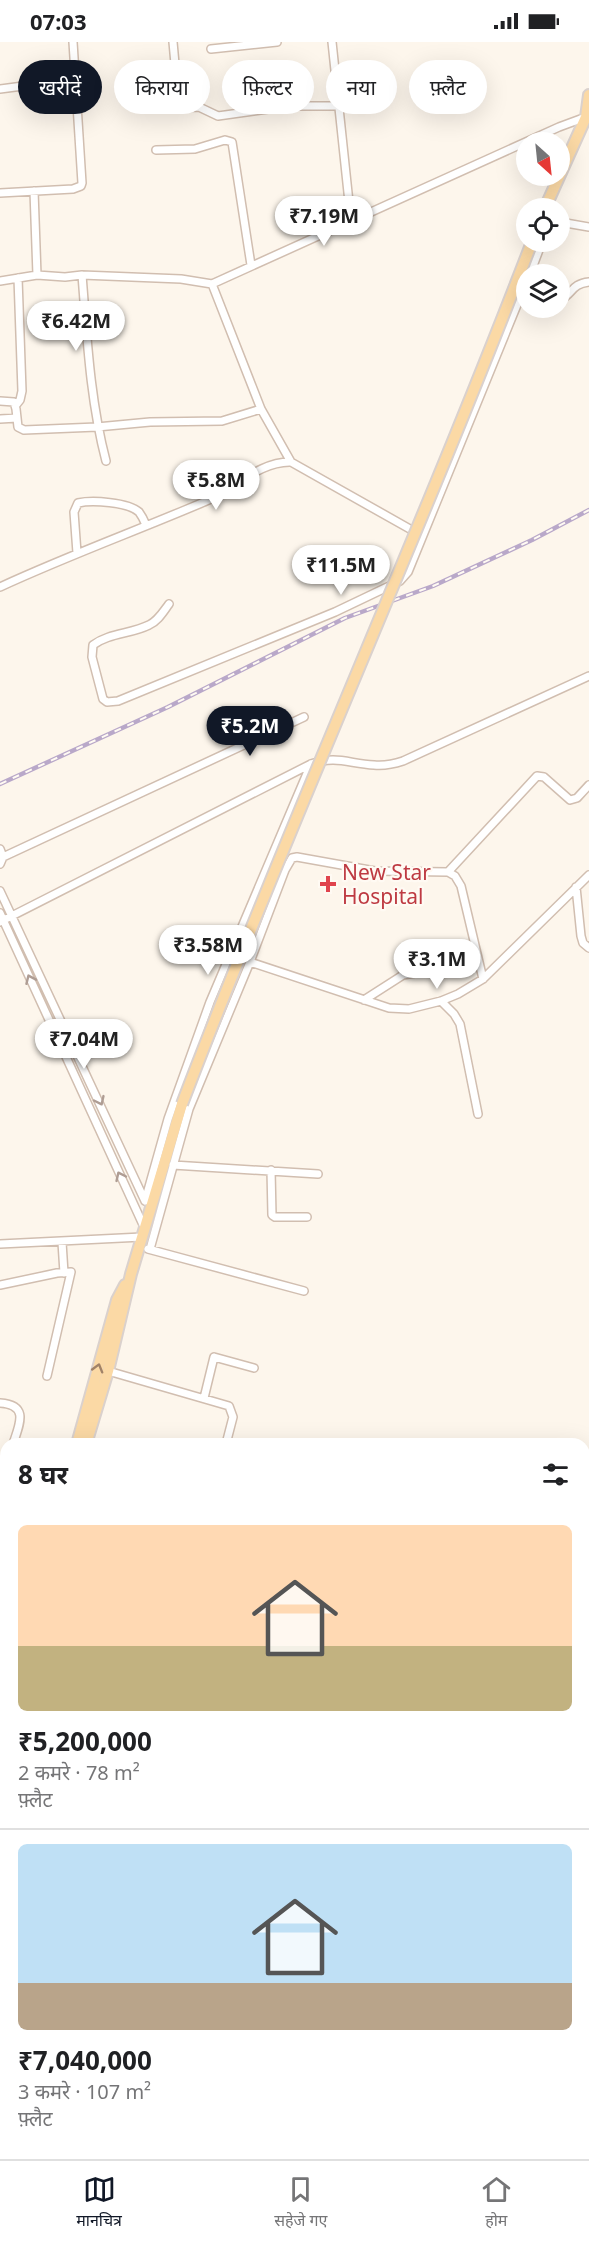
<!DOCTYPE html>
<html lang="hi">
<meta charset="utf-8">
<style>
:root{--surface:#fff;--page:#f2f2f2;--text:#202124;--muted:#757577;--line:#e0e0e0;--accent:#111827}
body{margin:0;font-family:"Noto Sans","Noto Sans Devanagari",sans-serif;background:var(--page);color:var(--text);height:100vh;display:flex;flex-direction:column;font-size:22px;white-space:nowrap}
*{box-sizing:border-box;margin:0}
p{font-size:20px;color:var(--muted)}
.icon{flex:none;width:33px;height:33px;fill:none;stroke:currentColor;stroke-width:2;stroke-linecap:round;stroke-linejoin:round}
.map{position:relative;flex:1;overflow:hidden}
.panel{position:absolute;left:0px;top:1396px;width:590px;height:722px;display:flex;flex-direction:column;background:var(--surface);border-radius:18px 18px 0 0;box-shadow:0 6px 24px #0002}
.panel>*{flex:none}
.top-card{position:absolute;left:18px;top:18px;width:554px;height:54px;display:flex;gap:12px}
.needle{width:39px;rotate:153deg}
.fabs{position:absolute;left:516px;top:90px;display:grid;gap:12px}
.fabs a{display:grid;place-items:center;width:54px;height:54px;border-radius:50%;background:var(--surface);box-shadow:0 6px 24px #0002;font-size:30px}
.price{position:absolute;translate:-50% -51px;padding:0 14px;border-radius:21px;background:#fff;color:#222;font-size:20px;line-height:39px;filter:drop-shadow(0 2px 3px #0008)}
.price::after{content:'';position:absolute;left:50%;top:36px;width:18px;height:14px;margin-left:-9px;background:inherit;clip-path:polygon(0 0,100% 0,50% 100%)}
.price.active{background:var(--accent);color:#fff}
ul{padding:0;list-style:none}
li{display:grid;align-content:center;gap:12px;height:318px;padding:0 18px}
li+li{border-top:2px solid var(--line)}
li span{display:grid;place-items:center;height:186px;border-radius:9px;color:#555}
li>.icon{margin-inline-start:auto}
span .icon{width:108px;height:108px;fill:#fffc;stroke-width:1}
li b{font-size:26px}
h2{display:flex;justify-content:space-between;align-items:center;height:72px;padding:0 18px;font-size:26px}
.pill{padding:0 21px;border-radius:27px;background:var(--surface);box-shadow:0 6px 24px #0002;font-size:21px;line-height:54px}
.pill.active{background:var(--accent);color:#fff}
.status{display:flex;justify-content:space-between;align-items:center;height:42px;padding:0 30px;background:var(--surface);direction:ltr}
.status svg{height:16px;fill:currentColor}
.tab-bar{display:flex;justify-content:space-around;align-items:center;height:84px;border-top:2px solid var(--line);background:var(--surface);font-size:16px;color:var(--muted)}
.tab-bar a{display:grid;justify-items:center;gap:3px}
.tab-bar .active{color:var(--accent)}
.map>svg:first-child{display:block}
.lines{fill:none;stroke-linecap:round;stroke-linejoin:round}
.street-casing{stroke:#d1beb0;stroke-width:10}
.primary-casing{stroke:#dad1cd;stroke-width:14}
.street{stroke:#fff;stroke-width:7}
.primary{stroke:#fbd9a5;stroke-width:10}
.rail-casing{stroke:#b9a8c9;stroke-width:4.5}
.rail{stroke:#fffaf3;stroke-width:2;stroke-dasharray:7;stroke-linecap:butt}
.primary-bridge-casing{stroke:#dad1cd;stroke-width:14;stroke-linecap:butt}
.primary-bridge{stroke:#fbd9a5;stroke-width:10}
.oneway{stroke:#af9d94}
.oneway2{stroke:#a18267}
.health-dot{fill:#e0444e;stroke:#fffaf3;stroke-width:2}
.labels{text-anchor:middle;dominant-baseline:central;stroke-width:4.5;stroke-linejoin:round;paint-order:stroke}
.health-label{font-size:21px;fill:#be3a42;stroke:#fffaf3;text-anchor:start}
</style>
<div class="status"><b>07:03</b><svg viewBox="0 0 49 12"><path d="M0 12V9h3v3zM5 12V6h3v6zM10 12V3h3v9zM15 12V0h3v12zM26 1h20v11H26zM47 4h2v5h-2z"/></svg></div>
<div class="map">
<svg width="589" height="2117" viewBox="0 0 589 2117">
<rect width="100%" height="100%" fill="#fdf6ec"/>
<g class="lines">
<!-- street casing -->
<g class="street-casing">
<path id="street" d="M173,0L179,66
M332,0L351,179
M211,7L277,0
M0,47L76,37
M146,67L199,65L218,74L290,64H338
M156,108L195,107L225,98L232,100L251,223
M34,149L37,233
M0,151L73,147L81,144L82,141L73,0
M560,180L589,185
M530,232L542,200
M82,233C87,295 90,358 106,419
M0,239L37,233L65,235L82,233L181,237L212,242
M560,258C573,252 571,242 589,240
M0,359L14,360L16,367L18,385L24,388L97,385L150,380L222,379L261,367
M16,363L20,358L22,349L18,236
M0,377L17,376
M291,420L261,367L212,242L559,85L586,75
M77,511L74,470L78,461C92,458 128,460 139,470C142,474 144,478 146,483
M0,545C67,514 136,489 204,460C232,449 259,419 291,420L417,491
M169,562C163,570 158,579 149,583C131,592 109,591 93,603L92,615L103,657L107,660L118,659L335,570L400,539L408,530L526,241
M0,807L3,815L0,822
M3,815L304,675
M448,830L537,734L544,735L570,758L577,756L589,743
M576,845L581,894L583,901L589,906
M0,849L145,1159
M0,871L145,1187
M0,880L311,722C336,713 350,722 374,723C385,724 394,722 403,719L589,634
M250,920L389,966L409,967L441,959L458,952L483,937L589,833
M364,958L403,933L479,920
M441,959L454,972L460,982L478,1072
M173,1123L318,1132
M271,1128L272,1173L275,1175H307
M145,1159L168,1077L210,960L311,722
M62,1200L64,1231
M0,1202L142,1195
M148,1207L304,1249
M150,1207L189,1067L250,920L285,828L292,816L297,815L375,829L448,830L455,834L461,844L483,937
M0,1243L57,1231L71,1230L47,1334
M108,1329L229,1364L233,1375L226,1402
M204,1356L214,1315L254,1326
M0,1361C30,1363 19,1383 13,1402
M2,1439L6,1425
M584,1737L589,1738
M0,1748L6,1752
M0,1920L6,1921
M584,1934L589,1935
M584,2082L589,2060
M584,2110L589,2111
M384,2112L387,2117
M233,2117L235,2112
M517,2117L518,2112
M552,2117L554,2112
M575,2117L576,2112"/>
</g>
<!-- primary casing -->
<g class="primary-casing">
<path id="primary" d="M545,166L586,75L589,53
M77,1402L117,1258L125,1243
M86,1402L108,1329L131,1232L182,1062
M0,1673L6,1651
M0,1712L6,1690"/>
</g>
<!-- street -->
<use href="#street" class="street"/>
<!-- primary -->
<use href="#primary" class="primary"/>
<!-- rail casing -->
<g class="rail-casing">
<path id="rail" d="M0,742L168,665L345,576L433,544L532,498L589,468"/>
</g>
<!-- rail -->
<use href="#rail" class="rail"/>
<!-- primary-bridge casing -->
<g class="primary-bridge-casing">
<path id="primary-bridge" d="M182,1062C293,772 421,489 532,200"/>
</g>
<!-- primary-bridge -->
<use href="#primary-bridge" class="primary-bridge"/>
</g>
<!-- one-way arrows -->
<defs><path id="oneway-chevron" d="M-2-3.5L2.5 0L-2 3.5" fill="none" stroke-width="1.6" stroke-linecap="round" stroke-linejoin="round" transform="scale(1.5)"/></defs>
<g class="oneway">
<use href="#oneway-chevron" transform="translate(30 937) rotate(-114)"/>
<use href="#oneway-chevron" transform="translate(100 1059) rotate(65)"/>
<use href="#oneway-chevron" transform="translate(120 1134) rotate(-115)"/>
</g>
<use class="oneway2" href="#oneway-chevron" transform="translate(98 1326) rotate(-74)"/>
<!-- markers -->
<path class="health-dot" d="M325 833h6v6h6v6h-6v6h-6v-6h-6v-6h6z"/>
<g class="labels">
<!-- health labels -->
<g class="health-label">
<text x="342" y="830">New Star<tspan x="342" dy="24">Hospital</tspan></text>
</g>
</g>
</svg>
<div class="fabs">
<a><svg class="needle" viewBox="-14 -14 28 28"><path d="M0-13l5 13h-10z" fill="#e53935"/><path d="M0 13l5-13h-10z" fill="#757577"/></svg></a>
<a><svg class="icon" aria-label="locate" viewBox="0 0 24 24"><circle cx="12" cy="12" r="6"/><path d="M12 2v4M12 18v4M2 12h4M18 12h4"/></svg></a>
<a><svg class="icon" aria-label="layers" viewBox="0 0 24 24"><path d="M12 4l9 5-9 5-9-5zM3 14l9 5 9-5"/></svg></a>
</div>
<b class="price" style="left:324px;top:205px">₹7.19M</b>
<b class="price" style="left:76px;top:310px">₹6.42M</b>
<b class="price" style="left:216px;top:469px">₹5.8M</b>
<b class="price" style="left:341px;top:554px">₹11.5M</b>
<b class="price active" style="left:250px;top:715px">₹5.2M</b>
<b class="price" style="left:208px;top:934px">₹3.58M</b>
<b class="price" style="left:437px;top:948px">₹3.1M</b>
<b class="price" style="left:84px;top:1028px">₹7.04M</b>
<div class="top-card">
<a class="pill active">खरीदें</a>
<a class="pill">किराया</a>
<a class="pill">फ़िल्टर</a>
<a class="pill">नया</a>
<a class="pill">फ़्लैट</a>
</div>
<section class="panel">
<h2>8 घर<svg class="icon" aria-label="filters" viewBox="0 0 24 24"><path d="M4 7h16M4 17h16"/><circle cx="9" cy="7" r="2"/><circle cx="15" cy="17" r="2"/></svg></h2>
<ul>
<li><span style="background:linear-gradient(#ffd9b3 65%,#c2b280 0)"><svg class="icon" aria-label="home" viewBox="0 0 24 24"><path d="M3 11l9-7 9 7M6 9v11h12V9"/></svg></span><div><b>₹5,200,000</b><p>2 कमरे · 78 m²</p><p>फ़्लैट</p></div></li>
<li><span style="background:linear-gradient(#bfe0f5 75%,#b9a48a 0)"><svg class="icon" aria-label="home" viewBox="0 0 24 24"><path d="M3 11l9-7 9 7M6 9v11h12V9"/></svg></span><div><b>₹7,040,000</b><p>3 कमरे · 107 m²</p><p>फ़्लैट</p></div></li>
</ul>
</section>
</div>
<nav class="tab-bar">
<a class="active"><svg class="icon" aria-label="map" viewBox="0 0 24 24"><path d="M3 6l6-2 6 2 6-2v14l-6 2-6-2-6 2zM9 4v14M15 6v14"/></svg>मानचित्र</a>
<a><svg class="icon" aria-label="saved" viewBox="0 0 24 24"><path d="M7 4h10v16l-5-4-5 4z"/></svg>सहेजे गए</a>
<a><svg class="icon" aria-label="home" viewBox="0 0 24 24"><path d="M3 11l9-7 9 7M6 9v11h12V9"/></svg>होम</a>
</nav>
